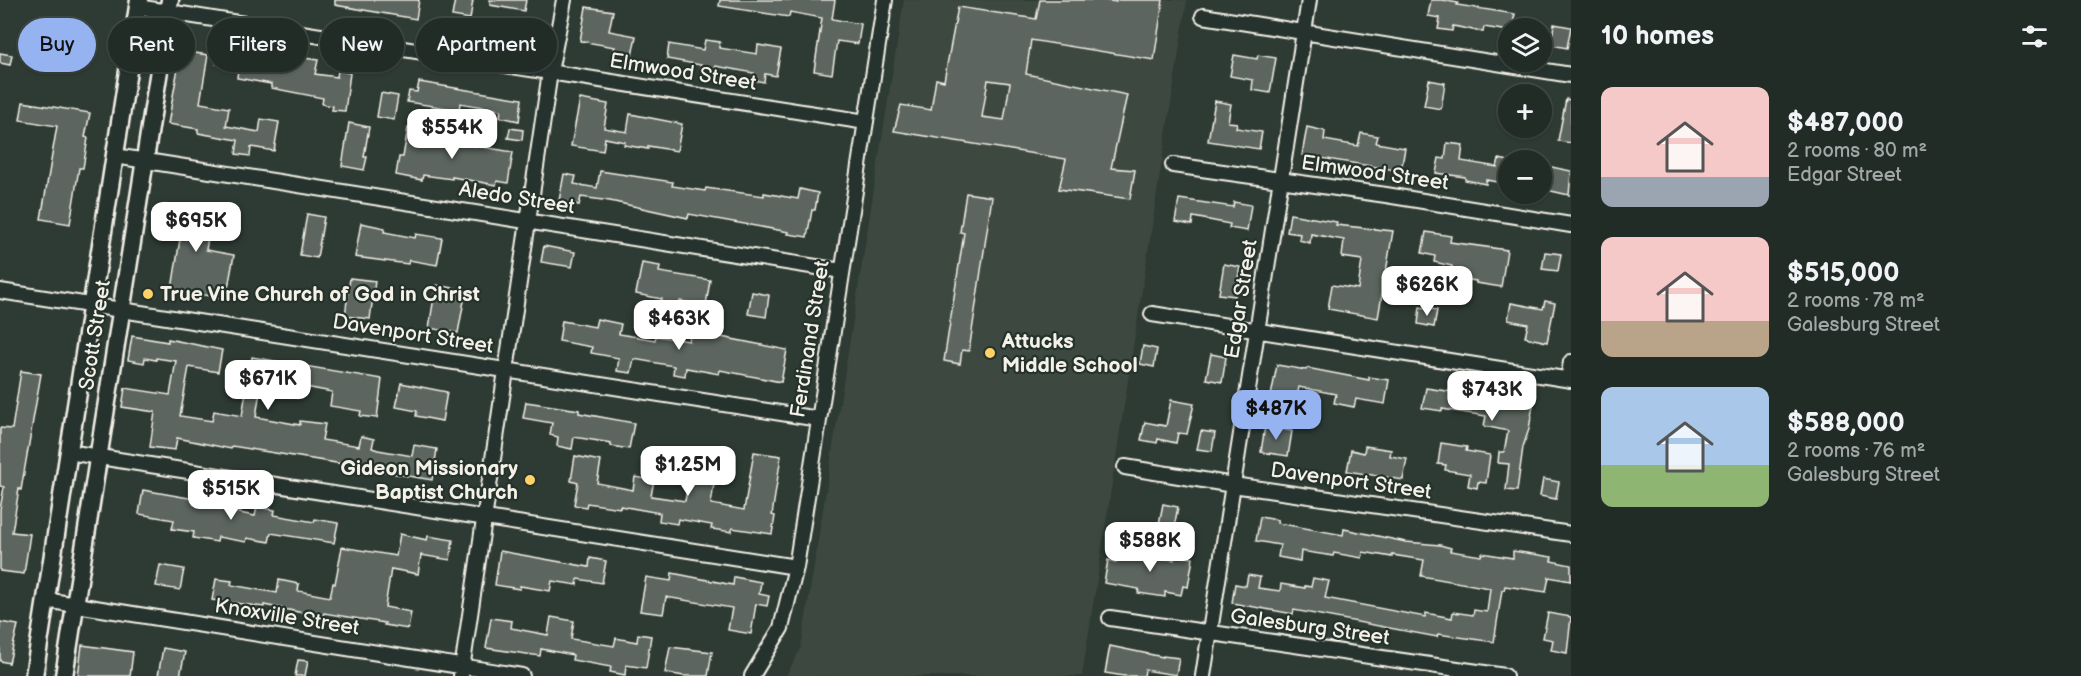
<!DOCTYPE html>
<meta charset="utf-8">
<style>
:root{--surface:#222c27;--page:#2a342f;--text:#f1f3f6;--muted:#a2a7a7;--line:#3f4844;--accent:#95b2f1}
body{margin:0;font-family:"Balsamiq Sans",sans-serif;background:var(--page);color:var(--text);height:100vh;display:flex;flex-direction:column;font-size:22px;white-space:nowrap}
*{box-sizing:border-box;margin:0}
p{font-size:20px;color:var(--muted)}
.icon{flex:none;width:33px;height:33px;fill:none;stroke:currentColor;stroke-width:2;stroke-linecap:round;stroke-linejoin:round}
.map{position:relative;flex:1;overflow:hidden}
.panel{display:flex;flex-direction:column;background:var(--surface);width:510px}
.panel>*{flex:none}
.banner{position:absolute;left:18px;top:18px;width:570px;height:54px;display:flex;gap:12px}
.tools{position:absolute;left:1498px;top:18px;display:grid;gap:12px}
.tools a{display:grid;place-items:center;width:54px;height:54px;border-radius:50%;background:var(--surface);box-shadow:0 2px 4px #0004,0 0 0 2px var(--line);font-size:30px}
.price{position:absolute;translate:-50% -51px;padding:0 14px;border-radius:12px;background:#fff;color:#222;font-size:20px;line-height:39px;filter:drop-shadow(0 2px 3px #0008)}
.price::after{content:'';position:absolute;left:50%;top:36px;width:18px;height:14px;margin-left:-9px;background:inherit;clip-path:polygon(0 0,100% 0,50% 100%)}
.price.current{background:var(--accent);color:#111}
ul{padding:0;list-style:none}
li{display:flex;align-items:center;gap:18px;height:150px;padding:0 30px}
li span{display:grid;place-items:center;flex:none;width:168px;height:120px;border-radius:12px;color:#555}
li>.icon{margin-inline-start:auto}
span .icon{width:72px;height:72px;fill:#fffc;stroke-width:1}
li b{font-size:26px}
h2{display:flex;justify-content:space-between;align-items:center;height:72px;padding:0 30px;font-size:26px}
.chip{padding:0 21px;border-radius:27px;background:var(--surface);box-shadow:0 2px 4px #0004,0 0 0 2px var(--line);font-size:21px;line-height:54px}
.chip.current{background:var(--accent);color:#111}
main{display:flex;flex:1;min-height:0}
.map>svg:first-child{display:block}
.built{fill:#3c4841}
.building{fill:#5c655e;stroke:#f4f1e8;stroke-width:1.5;fill-rule:evenodd}
.lines{fill:none;stroke-linecap:round;stroke-linejoin:round}
.minor-casing{stroke:#f4f1e8;stroke-width:18}
.major-casing{stroke:#f4f1e8;stroke-width:21}
.minor{stroke:#26332d;stroke-width:14}
.major{stroke:#26332d;stroke-width:16}
.poi-dot{fill:#ffd166;stroke:#26332d;stroke-width:2}
.labels{text-anchor:middle;dominant-baseline:central;stroke-width:4.5;stroke-linejoin:round;paint-order:stroke}
.street-label{font-size:21px;fill:#f4f1e8;stroke:#26332d}
.poi-label{font-size:21px;font-weight:bold;fill:#f4f1e8;stroke:#26332d;text-anchor:start}
</style>
<main>
<div class="map">
<svg width="1571" height="676" viewBox="0 0 1571 676">
<rect width="100%" height="100%" fill="#2e3b34"/>
<filter id="ink" filterUnits="userSpaceOnUse"><feTurbulence type="fractalNoise" baseFrequency=".0167" numOctaves="2"/><feDisplacementMap in="SourceGraphic" scale="12" xChannelSelector="R" yChannelSelector="G"/><feConvolveMatrix kernelMatrix="1 2 1 2 8 2 1 2 1" color-interpolation-filters="sRGB"/></filter>
<g filter="url(#ink)">
<!-- built -->
<path class="built" d="M904,0H1187L1082,676H786L801,648Z"/>
<!-- building -->
<path class="building" d="M335,0H419L416,19L335,5Z
M455,0H473L470,19L452,16Z
M490,0H526L524,11L490,5Z
M720,0H835L832,19L861,24L858,44L837,41L832,74L814,71L822,18L790,12L789,17L719,6Z
M1040,0H1102L1116,2V0H1163L1154,60L1031,40L1026,74L1127,95L1111,168L1135,170L1130,199L1059,189L1066,159L894,131L901,105L931,110L936,79L944,81L958,7L1036,19ZM988,80L1010,83L1004,120L982,117Z
M1431,0H1442L1458,3L1457,5L1515,14L1512,28H1509V31L1484,27L1483,32L1453,26L1452,31L1438,29L1440,18L1428,16Z
M586,7L613,11L609,31L636,36L632,56L613,53L615,47L580,41Z
M1554,24L1571,27L1567,48L1551,45Z
M705,40L720,42L719,48L757,54L758,45L781,49L776,76L765,74L764,82L752,80L754,73L716,66L715,71L700,68L701,65L667,59L669,44L703,50Z
M64,44L89,49L85,67L60,63Z
M220,46L276,58L277,54L318,60L315,74L337,77L338,71L350,73L345,111L332,110L333,106L322,104L323,98L271,88V84L237,78L238,68L216,64Z
M181,51L208,55L200,103L229,108L226,126L259,132L261,119L279,122L274,151L251,147L250,156L236,154L238,140L198,133V129L168,124Z
M0,53L12,55L10,65L0,63Z
M1234,55L1257,59L1258,55L1276,58L1270,93L1252,90L1253,80L1230,76Z
M1429,80L1445,83L1441,109L1424,106Z
M419,82L522,99L519,121L500,117L501,110L460,103L459,110L407,102L409,91L417,92Z
M381,93L398,96L394,120L377,117Z
M580,99L608,104L604,128L627,132L630,114L682,124L677,151L648,146V149L624,145L625,142L605,138L603,151L571,146Z
M1566,99L1571,100V143L1558,141Z
M1215,101L1231,104L1228,122L1237,123L1236,128L1262,132L1259,149L1208,141Z
M23,102L90,113L85,137L88,138L83,168H79L70,224L41,219L57,126L20,120Z
M349,123L369,127L364,157H367L364,170L342,166Z
M1307,127L1325,131L1324,140L1358,146L1361,133L1378,136L1376,143L1405,148L1401,171L1302,155Z
M408,128L429,132L428,138L513,152L508,183L497,181L496,185L452,177V179L423,175L422,180L396,175L399,157H403Z
M510,128L523,130L522,140L508,138Z
M1447,143L1463,145L1461,161L1497,167L1499,159L1509,161V184L1486,180V184L1465,180V177L1436,173L1439,158L1445,159Z
M1542,165L1571,171L1569,195L1542,189Z
M600,171L673,182L672,186L705,191L706,188L764,196V193L798,199L800,189L818,193L815,210H812L807,237L788,234L789,232L689,214L688,218L610,201L581,197L579,205L559,201L564,174L576,176L574,184L597,188Z
M966,193L992,197L969,351L962,350L960,364L944,361L964,233L960,232Z
M1179,199L1233,207L1234,202L1251,205L1247,231L1229,228L1230,224L1193,217L1192,225L1175,222Z
M164,205L202,210L203,205L213,206L206,250L234,255L226,299L172,289L180,239L159,236Z
M307,214L324,217L317,258L300,255Z
M1290,214L1337,222L1336,225L1393,231L1378,318L1328,309L1332,285L1358,289L1362,260L1342,257L1344,240L1311,234L1310,243L1299,240L1300,234L1287,232Z
M361,223L385,228L384,232L415,238L416,234L442,238L437,265L409,260L408,264L355,257Z
M1426,232L1451,236L1450,242L1507,250L1501,287L1476,283V281L1450,277L1452,266L1434,262L1435,256L1422,253Z
M544,246L575,252L572,267L541,262Z
M1545,252L1561,254L1558,271L1542,269Z
M642,263L660,266L659,272L710,280L706,305L680,301V305L661,302L662,299L636,294Z
M1224,264L1240,267L1235,296L1219,294Z
M350,278L375,281L370,319L345,316Z
M436,285L466,290L458,333L429,328Z
M752,292L769,295L766,317L748,314Z
M1545,301L1555,303L1547,342L1525,337L1528,324L1508,320L1511,303L1543,309Z
M1420,307L1437,310L1434,327L1418,324Z
M597,319L621,324L619,334L655,340L656,336L689,341L690,334L711,338V335L787,350L781,382L720,370L719,374L686,368L685,376L673,374L674,366L634,359L631,373L617,371L619,358L591,353L592,347L559,341L562,321L595,327Z
M132,336L168,342V339L222,350L218,372L189,367L180,416L212,421L214,411L242,416L252,357L382,379L377,418L360,416L361,411L330,406L332,392L300,386L298,398L260,391L256,417L300,425V421L325,424L322,440L359,446L361,436L374,439L372,448L378,450L412,456L414,445L437,449L432,480L385,472V469L349,463V465L232,446L231,449L177,438L175,450L150,447L155,412L122,407L125,388L170,395L176,361L156,358V360L145,358L144,363L128,360Z
M1143,346L1157,349L1154,367L1140,364Z
M1211,354L1226,357L1222,382L1206,379Z
M1277,365L1306,370L1307,368L1369,380V377L1389,380L1385,404L1356,399L1354,407L1334,403L1336,394L1299,387L1296,400L1271,396Z
M21,371L41,374L21,490L19,489L12,532L30,534L24,574L0,571V509L4,487L0,486V428L12,429Z
M401,383L447,392L442,421L416,416L417,411L396,407Z
M1426,388L1514,401L1515,396L1534,399L1529,429L1523,447L1517,491L1506,490L1509,464L1498,463L1499,452H1504L1508,431L1484,426L1486,416L1442,409V411L1422,408Z
M1171,400L1194,404L1187,434L1178,433L1176,443L1158,439L1157,443L1141,440L1145,422L1166,426Z
M526,402L579,410V413L634,423L629,449L611,446V443L574,437L572,449L557,446L558,437L550,435L552,423L523,418Z
M1265,426L1292,431L1288,456L1261,452Z
M1201,431L1215,433L1212,451L1197,449Z
M1441,443L1467,447L1466,451L1490,455L1486,483L1478,482L1477,488L1468,486L1470,474L1445,470L1446,465L1438,464Z
M1365,446L1391,450L1390,456L1407,459L1403,480L1347,471L1351,450L1364,453Z
M754,452L781,456L772,515L775,516L772,534L732,528V532L711,529L712,525L678,519L677,524L659,521L660,513L620,506V508L587,503L586,507L574,505L578,483L571,481L575,456L601,461L597,483L633,490L635,477L654,480L651,496L685,501L689,480L714,484L711,504L744,510Z
M1543,479L1559,482L1556,499L1540,496Z
M143,490L195,499L194,504L255,516L257,507L275,510L274,515L314,522L315,519L338,523L334,543L271,533L269,542L247,538L246,542L218,537L217,542L193,538L194,532L172,529L174,520L139,514Z
M1163,504L1178,507L1172,537L1157,534Z
M1260,517L1278,520L1277,523L1343,535L1344,529L1406,542L1440,545L1451,548L1450,551L1481,556L1482,553L1513,558V551L1552,557L1551,561L1571,565V581L1549,577L1546,592L1505,586L1504,590H1502L1494,642L1438,634L1437,637L1294,610L1293,614L1232,603L1235,584L1246,586L1248,575L1260,577L1258,588L1280,591L1281,584L1305,588V586L1311,587L1313,578L1329,581L1325,598L1425,617L1426,613L1452,618L1453,612L1473,615L1474,610L1487,612L1490,588L1421,576L1424,560L1392,555V557L1363,552L1362,558L1334,553L1333,556L1301,551L1300,561L1278,557L1280,545L1256,541Z
M400,534L427,540L428,536L453,540L450,560L421,555L418,574L391,569L385,607L411,612L408,629L384,625L385,623L324,613L323,617L264,605V607L212,600L216,579L232,581L231,585L277,593L279,580L299,584L298,591L330,597L333,583L335,584L342,547L396,556Z
M500,551L589,567L590,558L606,561L602,583L578,579L577,585L552,581L550,591L520,586V589L495,585Z
M1118,551L1174,560L1175,555L1193,558L1188,587L1183,586L1181,595L1165,592V597L1138,593L1139,589L1104,583L1108,560L1116,562Z
M160,565L184,569L180,590L156,586Z
M672,573L733,585L734,577L761,582L759,594L769,596L767,606L756,604L751,634L728,630L732,608L666,597L663,614L640,611L646,577L671,581Z
M1548,613L1571,617L1567,653L1551,650L1553,640L1543,638Z
M551,617L574,621L571,639L614,646L616,638L637,642L638,634L651,636L646,668L626,665L625,675L610,672L611,667L572,660L573,655L541,649L540,656L486,648L491,618L512,621L511,628L548,635Z
M0,622L18,625L9,663L0,661Z
M82,645L133,652L130,676H78Z
M1110,646L1163,657V656L1179,658L1176,675L1145,670L1144,676H1124L1105,673Z
M670,647L712,652L708,676H684L665,673Z
M163,648L185,652L180,676H158Z
M298,660L308,661L305,676H295Z"/>
<g class="lines">
<!-- minor casing -->
<g class="minor-casing">
<path id="minor" d="M137,7L866,122
M1203,16L1571,75
M115,156L842,271
M1173,165L1386,195L1571,225
M0,291L819,419
M1152,314L1571,380
M1568,379L1571,362
M68,452L796,567
M1125,467L1233,485L1571,534
M45,600L522,676
M1110,618L1505,676
M461,676L550,72L564,0
M752,676L781,628L796,567L885,0
M1203,676L1309,0"/>
</g>
<!-- major casing -->
<g class="major-casing">
<path id="major" d="M34,676L139,0
M64,676L170,0"/>
</g>
<!-- minor -->
<use href="#minor" class="minor"/>
<!-- major -->
<use href="#major" class="major"/>
</g>
</g>
<!-- markers -->
<g class="poi-dot">
<circle cx="148" cy="294" r="6"/>
<circle cx="990" cy="353" r="6"/>
<circle cx="530" cy="480" r="6"/>
</g>
<g class="labels">
<!-- street labels -->
<g class="street-label">
<text transform="translate(683 72) rotate(9)">Elmwood Street</text>
<text transform="translate(1375 173) rotate(8)">Elmwood Street</text>
<text transform="translate(517 198) rotate(9)">Aledo Street</text>
<text transform="translate(1241 299) rotate(-81)">Edgar Street</text>
<text transform="translate(413 334) rotate(9)">Davenport Street</text>
<text transform="translate(95 335) rotate(-81)">Scott Street</text>
<text transform="translate(810 339) rotate(-81)">Ferdinand Street</text>
<text transform="translate(1351 481) rotate(8)">Davenport Street</text>
<text transform="translate(287 617) rotate(9)">Knoxville Street</text>
<text transform="translate(1310 627) rotate(8)">Galesburg Street</text>
</g>
<!-- poi labels -->
<g class="poi-label">
<text x="160" y="294">True Vine Church of God in Christ</text>
<text x="1002" y="341">Attucks<tspan x="1002" dy="24">Middle School</tspan></text>
<text x="518" y="468" text-anchor="end">Gideon Missionary<tspan x="518" dy="24">Baptist Church</tspan></text>
</g>
</g>
</svg>
<div class="tools">
<a><svg class="icon" aria-label="layers" viewBox="0 0 24 24"><path d="M12 4l9 5-9 5-9-5zM3 14l9 5 9-5"/></svg></a>
<a>+</a>
<a>−</a>
</div>
<b class="price" style="left:452px;top:160px">$554K</b>
<b class="price" style="left:196px;top:253px">$695K</b>
<b class="price" style="left:1427px;top:317px">$626K</b>
<b class="price" style="left:679px;top:351px">$463K</b>
<b class="price" style="left:268px;top:411px">$671K</b>
<b class="price" style="left:1492px;top:422px">$743K</b>
<b class="price current" style="left:1276px;top:441px">$487K</b>
<b class="price" style="left:688px;top:497px">$1.25M</b>
<b class="price" style="left:231px;top:521px">$515K</b>
<b class="price" style="left:1150px;top:573px">$588K</b>
<div class="banner">
<a class="chip current">Buy</a>
<a class="chip">Rent</a>
<a class="chip">Filters</a>
<a class="chip">New</a>
<a class="chip">Apartment</a>
</div>
</div>
<section class="panel">
<h2>10 homes<svg class="icon" aria-label="filters" viewBox="0 0 24 24"><path d="M4 7h16M4 17h16"/><circle cx="9" cy="7" r="2"/><circle cx="15" cy="17" r="2"/></svg></h2>
<ul>
<li><span style="background:linear-gradient(#f6c9c9 75%,#9aa5b1 0)"><svg class="icon" aria-label="home" viewBox="0 0 24 24"><path d="M3 11l9-7 9 7M6 9v11h12V9"/></svg></span><div><b>$487,000</b><p>2 rooms · 80 m²</p><p>Edgar Street</p></div></li>
<li><span style="background:linear-gradient(#f6c9c9 70%,#b9a48a 0)"><svg class="icon" aria-label="home" viewBox="0 0 24 24"><path d="M3 11l9-7 9 7M6 9v11h12V9"/></svg></span><div><b>$515,000</b><p>2 rooms · 78 m²</p><p>Galesburg Street</p></div></li>
<li><span style="background:linear-gradient(#a9c7e8 65%,#8fb573 0)"><svg class="icon" aria-label="home" viewBox="0 0 24 24"><path d="M3 11l9-7 9 7M6 9v11h12V9"/></svg></span><div><b>$588,000</b><p>2 rooms · 76 m²</p><p>Galesburg Street</p></div></li>
</ul>
</section>
</main>
